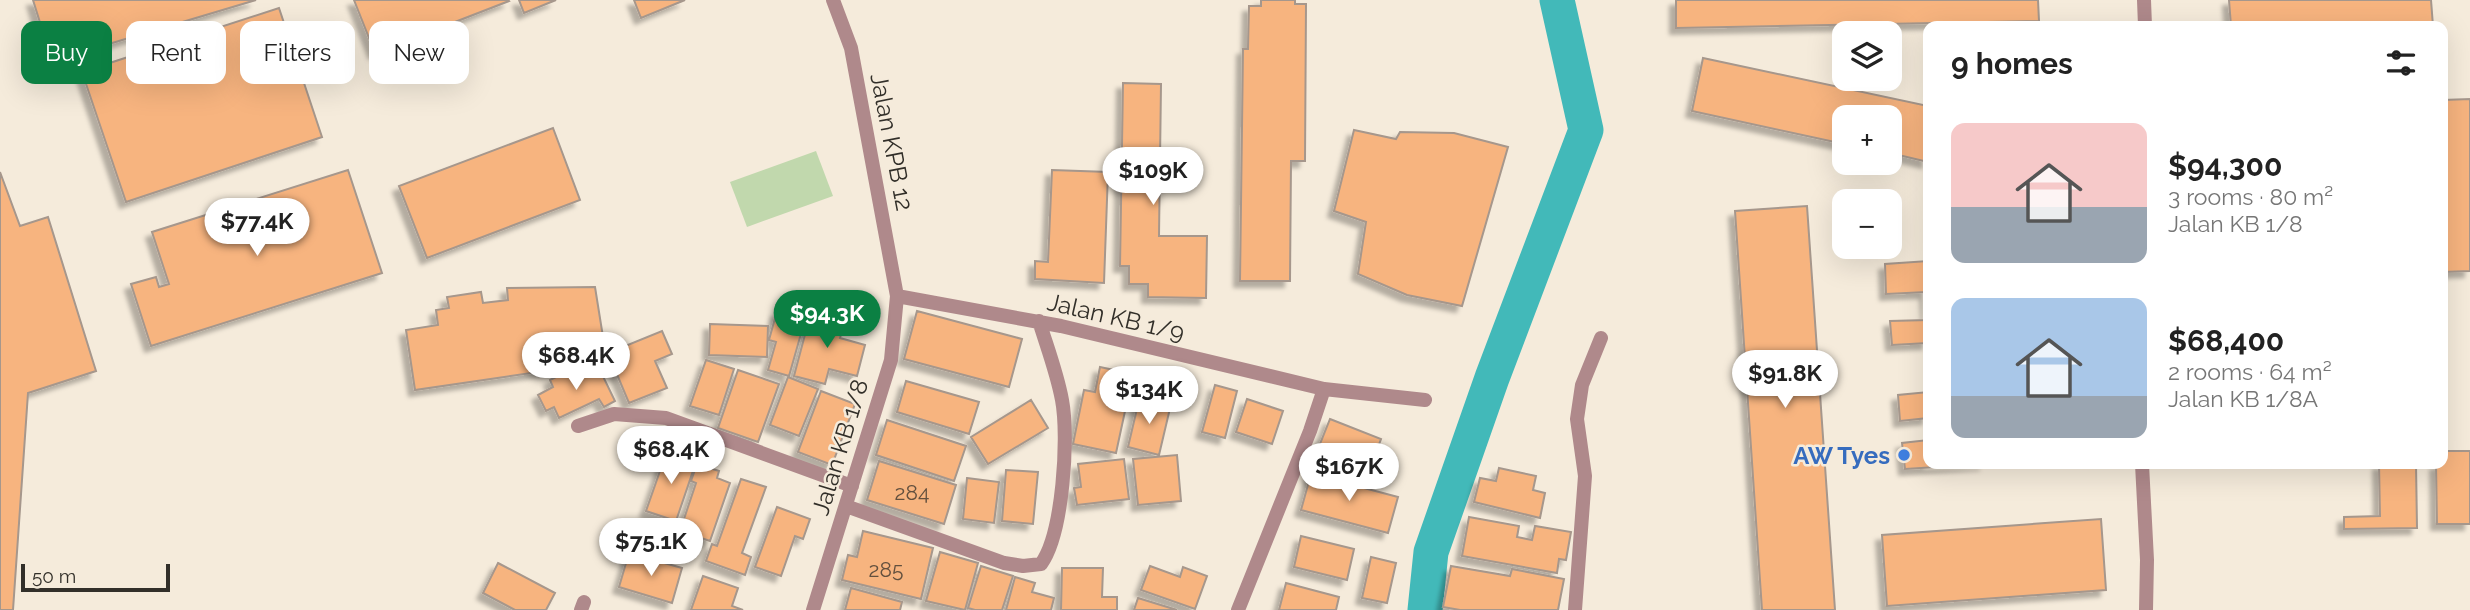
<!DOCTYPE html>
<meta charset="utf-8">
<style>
:root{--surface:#fff;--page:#f6f6f6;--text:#222;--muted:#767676;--accent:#0b8043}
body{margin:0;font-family:Raleway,sans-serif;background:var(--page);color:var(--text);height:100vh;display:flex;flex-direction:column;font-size:26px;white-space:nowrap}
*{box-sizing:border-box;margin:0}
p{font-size:23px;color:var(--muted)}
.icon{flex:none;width:38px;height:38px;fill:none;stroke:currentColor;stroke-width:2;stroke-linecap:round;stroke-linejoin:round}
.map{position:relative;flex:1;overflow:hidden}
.panel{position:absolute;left:1923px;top:21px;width:525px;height:448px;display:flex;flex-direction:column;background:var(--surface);border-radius:14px;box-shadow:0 7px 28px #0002}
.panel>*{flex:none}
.hud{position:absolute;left:21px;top:21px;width:665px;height:63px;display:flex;gap:14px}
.fabs{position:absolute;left:1832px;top:21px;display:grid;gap:14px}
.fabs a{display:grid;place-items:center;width:70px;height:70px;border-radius:14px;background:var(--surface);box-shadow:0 7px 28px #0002;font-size:35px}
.scale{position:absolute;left:21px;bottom:18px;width:149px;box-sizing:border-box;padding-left:7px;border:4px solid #322f29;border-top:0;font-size:19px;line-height:24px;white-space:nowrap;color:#322f29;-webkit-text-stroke:5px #f5ebdb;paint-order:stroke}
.price{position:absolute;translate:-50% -60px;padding:0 16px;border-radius:24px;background:#fff;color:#222;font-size:23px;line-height:46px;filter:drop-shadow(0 2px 4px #0008)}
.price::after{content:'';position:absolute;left:50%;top:42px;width:21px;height:16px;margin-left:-10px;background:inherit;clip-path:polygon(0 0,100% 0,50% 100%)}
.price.on{background:var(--accent);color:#fff}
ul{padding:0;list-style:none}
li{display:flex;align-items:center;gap:21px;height:175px;padding:0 28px}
li span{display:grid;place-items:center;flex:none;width:196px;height:140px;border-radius:14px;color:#555}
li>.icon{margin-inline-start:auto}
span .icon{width:84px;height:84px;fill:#fffc;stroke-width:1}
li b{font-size:30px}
h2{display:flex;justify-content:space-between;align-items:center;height:84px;padding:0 28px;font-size:30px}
.chip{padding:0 24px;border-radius:14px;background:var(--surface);box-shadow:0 7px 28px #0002;font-size:24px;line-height:63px}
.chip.on{background:var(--accent);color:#fff}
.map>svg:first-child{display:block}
.green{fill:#c1d8ad}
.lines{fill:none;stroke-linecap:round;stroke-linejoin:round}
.river{stroke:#42b9b9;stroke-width:35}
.building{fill:#f7b47f;stroke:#a6978c;stroke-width:2;filter:url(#shadow)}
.street{stroke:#af898b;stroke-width:14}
.shop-dot{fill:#3f7fe0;stroke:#f5ebdb;stroke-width:2.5}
.labels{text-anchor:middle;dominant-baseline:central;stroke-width:5;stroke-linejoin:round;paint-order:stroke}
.number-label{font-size:21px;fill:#63503e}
.street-label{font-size:24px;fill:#322f29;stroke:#f5ebdb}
.shop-label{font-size:24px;font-weight:bold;fill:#366cbe;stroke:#f5ebdb;text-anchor:end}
</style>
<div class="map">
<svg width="2470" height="610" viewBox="0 0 2470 610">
<defs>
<filter id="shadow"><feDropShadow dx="-6" dy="6" stdDeviation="2" flood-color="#0004"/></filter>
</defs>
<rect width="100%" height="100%" fill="#f5ebdb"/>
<!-- green -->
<path class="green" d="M816,151L833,196L747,227L730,182Z"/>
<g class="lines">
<!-- river -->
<path class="river" d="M1425,610L1431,552L1492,378L1586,130L1557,0"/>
</g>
<!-- building -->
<path class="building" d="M33,0H256L52,61Z
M354,0H508L509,1L375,53Z
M519,0H556L524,13Z
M634,0H685L641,18Z
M1261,0H1295V4H1306L1305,161H1291L1290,281H1240L1243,49H1248L1249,6H1261Z
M1676,0H2038L2039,21L1676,28Z
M2229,0H2431L2433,26H2231Z
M279,8L322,137L126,202L82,72Z
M1703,58L1928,106V162L1890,153V117H1844V144L1692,111Z
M1123,83L1161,84L1159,236H1207L1206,298L1148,297V284H1129V266H1120Z
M2470,99V271L2443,272V100Z
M553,128L580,200L427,258L399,186Z
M1354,130L1396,139L1400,132L1454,133L1508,147L1462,306L1407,295L1358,274L1366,222L1334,211Z
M348,170L382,273L151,346L131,284L156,277L159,287L169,284L152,232Z
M1052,170L1108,172L1104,283L1035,279V261L1048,262Z
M0,172L20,226L48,217L96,371L28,393L13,610H0Z
M1807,206L1835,610H1762L1735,211Z
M1928,261V343L1892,345L1890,321L1928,320L1926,292L1886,294L1885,264Z
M595,287L607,362L415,390L406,330L438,325L436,310L449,308L447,297L481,292L483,303L508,300L507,288Z
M788,303L808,309L789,376L768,370L776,342L769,340L777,311L785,313Z
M917,311L1022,339L1009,387L904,359Z
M811,312L845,321L840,338L865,345L857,376L829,369L825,384L794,376Z
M710,324L768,326L767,357L709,355Z
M662,331L672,354L655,361L667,388L629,403L608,353Z
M706,360L734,369L719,415L690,406Z
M598,366L615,401L604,407L599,399L559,418L554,407L546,411L538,395L553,387L550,380L570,370L573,378Z
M1100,367L1133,374L1116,453L1073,444L1084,390L1095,392Z
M738,370L779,384L758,442L718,428Z
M788,377L818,389L799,436L770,425Z
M906,381L979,402L969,434L897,412Z
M1215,385L1237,391L1225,438L1202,432Z
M821,391L855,404L832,465L798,452Z
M1928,392V418L1900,421L1898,395Z
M1140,396L1171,404L1159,455L1128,447Z
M1247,399L1283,411L1272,444L1236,432Z
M1031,400L1048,428L988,464L971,437Z
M1330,419L1381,439L1368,474L1316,454Z
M887,420L966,446L954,481L876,455Z
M1928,440V464H1986L1905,469L1902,443Z
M667,451L696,462L676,521L646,511Z
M2443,451H2470V524H2437L2436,464H2443Z
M1177,455L1181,501L1138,505L1133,459Z
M1124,459L1129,499L1077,505L1074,488L1081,487L1078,464Z
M879,461L956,485L944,524L867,500Z
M697,464L719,471L717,478L730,483L710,541L680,531L696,483L691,481Z
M2379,464H2416L2417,528L2344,529V517L2380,516Z
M1499,468L1536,476L1533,490L1545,493L1540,518L1474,502L1480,478L1496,481Z
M1006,470L1038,472L1033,524L1002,521Z
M1311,474L1398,497L1388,533L1301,510Z
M967,478L999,482L994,523L963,519Z
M741,479L766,487L742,553L751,557L745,575L706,561L712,544L717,546Z
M777,507L810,519L803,539L795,536L781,576L755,567Z
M1469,517L1519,526L1517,537L1532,540L1535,526L1571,532L1566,560L1559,559L1557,573L1462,556Z
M2101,519L2106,590L1887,606L1882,535Z
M863,531L933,548L921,599L842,580L848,555L857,557Z
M1301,536L1354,549L1347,580L1294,567Z
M940,552L978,563L965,610L926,601Z
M629,553L682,568L672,603L619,587Z
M1371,557L1396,563L1387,603L1362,598Z
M498,563L555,593L546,610H515L483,593Z
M981,566L1013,576L1002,610H975L968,608Z
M1150,566L1180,577L1183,567L1207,576L1195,609L1141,590Z
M1451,566L1510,576L1512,569L1564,579L1558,610H1460L1443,607Z
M1062,568H1103L1102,597H1117V610H1061Z
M703,576L738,588L732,606L743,610H691Z
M1015,577L1035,583L1032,592L1054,598L1051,610H1006Z
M1286,583L1339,597L1336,610H1279Z
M851,588L902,602L900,610H845Z
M1138,598L1177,610H1134Z"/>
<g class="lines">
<!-- street -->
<path class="street" d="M2144,0L2145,26
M897,296L1061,326L1324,389L1425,400
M578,426L614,414L666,418L852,486
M2142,464L2147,560L2146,610
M846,506L1004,563L1023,566L1041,564C1063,534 1069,437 1062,400C1057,373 1047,347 1039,321
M581,610L584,602
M813,610L891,360L897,296L851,48L833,0
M1238,610L1310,431L1324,389
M1575,610L1585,476L1577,419L1582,385L1601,338"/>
</g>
<!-- markers -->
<circle class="shop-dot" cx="1904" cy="455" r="7"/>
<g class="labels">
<!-- number labels -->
<g class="number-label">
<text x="912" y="492">284</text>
<text x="886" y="569">285</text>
</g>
<!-- street labels -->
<g class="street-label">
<text transform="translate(892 142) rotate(79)">Jalan KPB 12</text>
<text transform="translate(1116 317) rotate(13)">Jalan KB 1/9</text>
<text transform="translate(840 447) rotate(-73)">Jalan KB 1/8</text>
</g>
<!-- shop labels -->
<g class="shop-label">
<text x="1890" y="455">AW Tyes</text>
</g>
</g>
</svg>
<div class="fabs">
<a><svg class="icon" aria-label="layers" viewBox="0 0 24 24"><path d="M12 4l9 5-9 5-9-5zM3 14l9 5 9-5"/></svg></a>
<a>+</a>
<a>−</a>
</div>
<div class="scale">50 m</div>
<b class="price" style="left:1153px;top:207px">$109K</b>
<b class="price" style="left:257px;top:258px">$77.4K</b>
<b class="price on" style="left:827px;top:350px">$94.3K</b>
<b class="price" style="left:576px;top:392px">$68.4K</b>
<b class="price" style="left:1785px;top:410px">$91.8K</b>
<b class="price" style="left:1149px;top:426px">$134K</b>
<b class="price" style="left:671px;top:486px">$68.4K</b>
<b class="price" style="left:1349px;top:503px">$167K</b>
<b class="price" style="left:651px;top:578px">$75.1K</b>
<div class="hud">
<a class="chip on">Buy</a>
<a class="chip">Rent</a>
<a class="chip">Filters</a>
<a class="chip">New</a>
</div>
<section class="panel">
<h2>9 homes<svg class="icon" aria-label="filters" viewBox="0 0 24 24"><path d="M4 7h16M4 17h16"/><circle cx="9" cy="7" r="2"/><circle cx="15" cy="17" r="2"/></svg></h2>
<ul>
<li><span style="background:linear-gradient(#f6c9c9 60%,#9aa5b1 0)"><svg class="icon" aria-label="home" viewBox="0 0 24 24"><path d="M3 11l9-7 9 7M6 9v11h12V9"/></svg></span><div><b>$94,300</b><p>3 rooms · 80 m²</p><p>Jalan KB 1/8</p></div></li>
<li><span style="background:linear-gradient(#a9c7e8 70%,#9aa5b1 0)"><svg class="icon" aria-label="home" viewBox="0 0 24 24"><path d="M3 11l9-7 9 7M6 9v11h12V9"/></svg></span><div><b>$68,400</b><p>2 rooms · 64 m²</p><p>Jalan KB 1/8A</p></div></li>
</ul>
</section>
</div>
